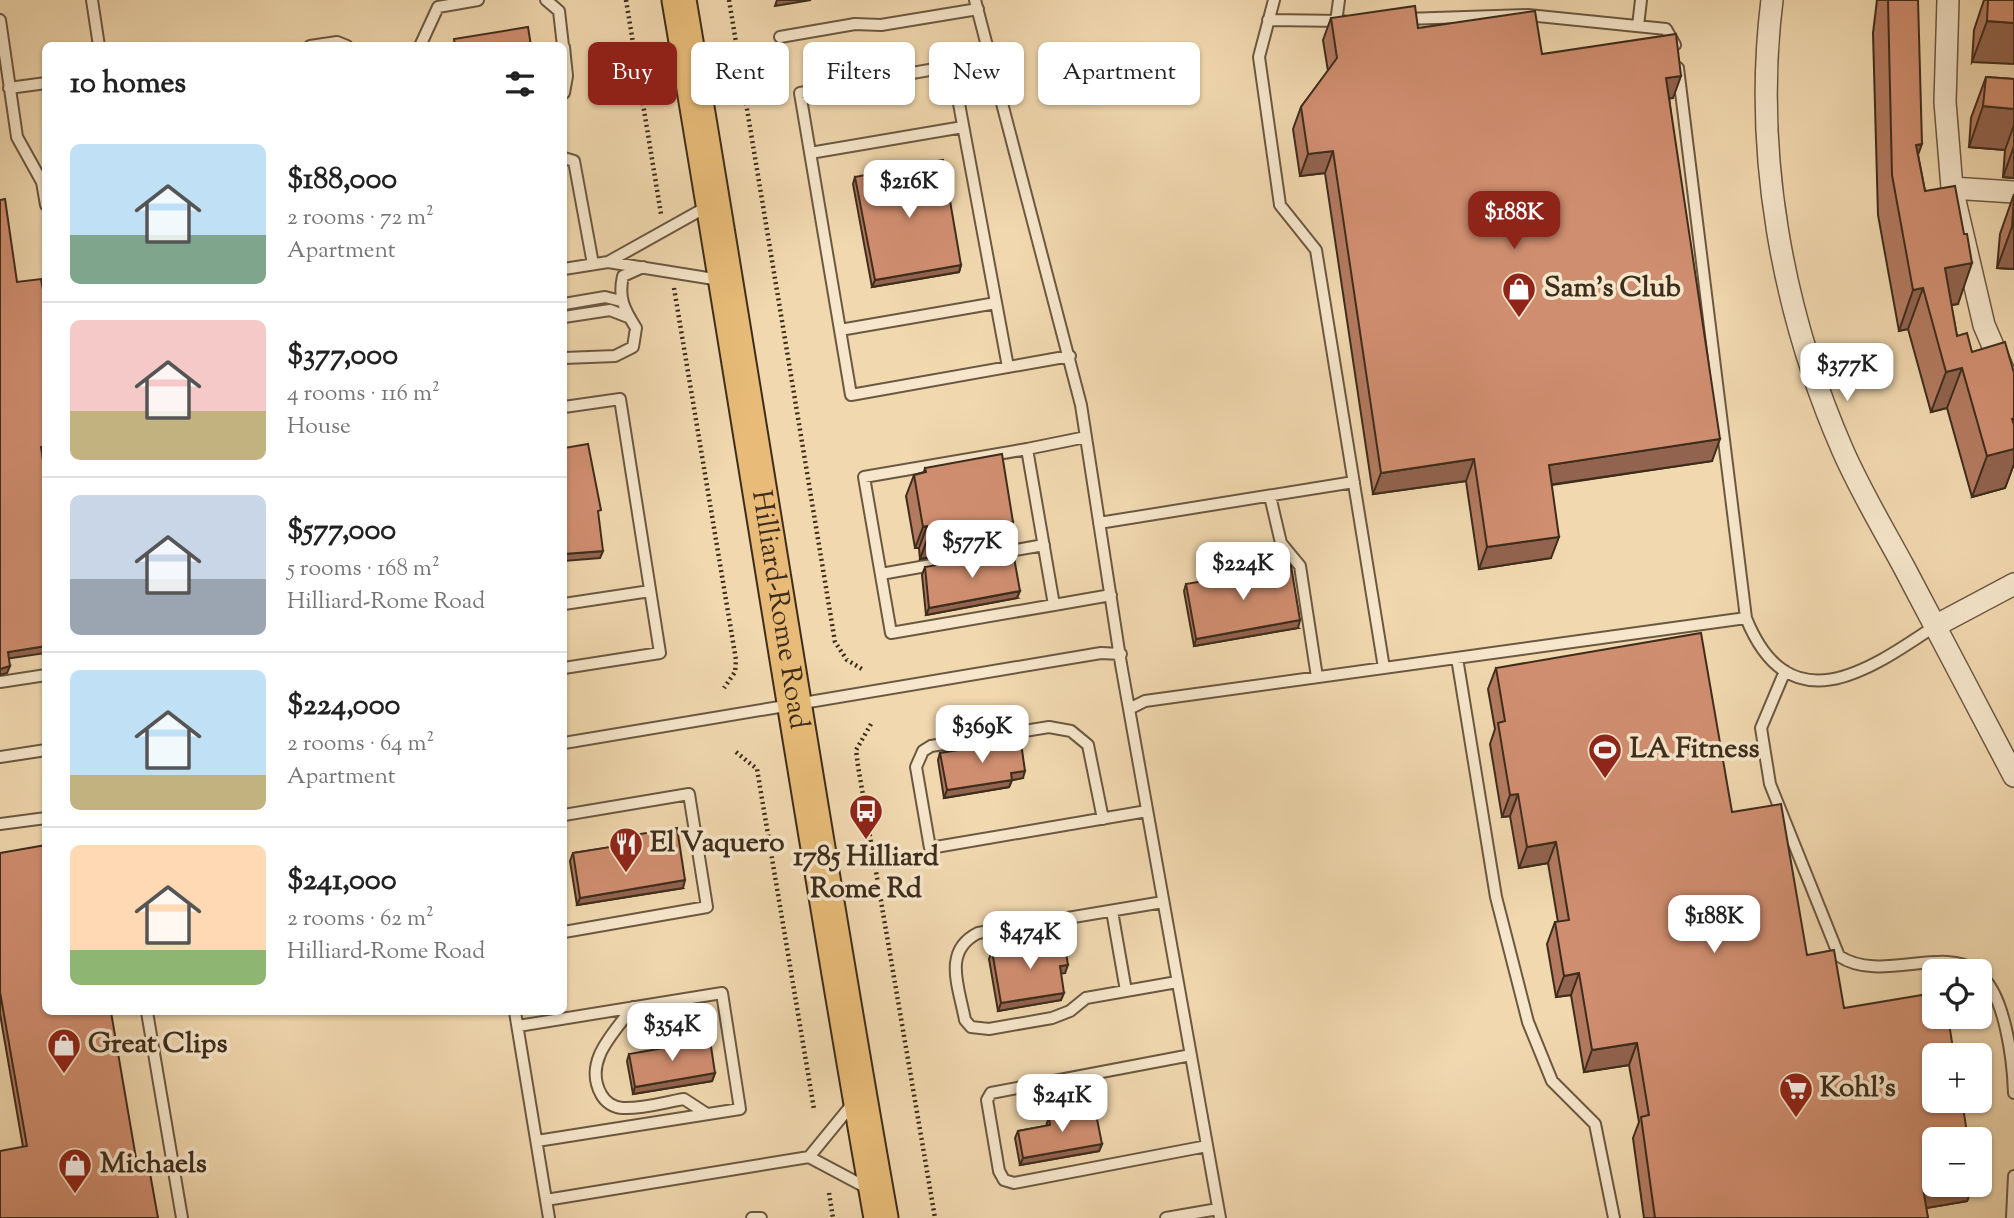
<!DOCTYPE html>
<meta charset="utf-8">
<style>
:root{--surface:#fff;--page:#f2f2f2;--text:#222;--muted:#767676;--line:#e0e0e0;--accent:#8f2418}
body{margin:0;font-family:"Sorts Mill Goudy",serif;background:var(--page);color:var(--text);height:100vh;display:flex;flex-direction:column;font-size:26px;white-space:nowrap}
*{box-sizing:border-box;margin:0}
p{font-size:23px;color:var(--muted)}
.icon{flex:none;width:38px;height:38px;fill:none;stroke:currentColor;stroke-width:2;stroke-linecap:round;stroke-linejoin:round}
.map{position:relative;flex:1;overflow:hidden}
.sheet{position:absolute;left:42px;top:42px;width:525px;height:973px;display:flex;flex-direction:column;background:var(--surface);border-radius:10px;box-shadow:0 2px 5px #0004}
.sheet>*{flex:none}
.top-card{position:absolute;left:588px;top:42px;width:665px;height:63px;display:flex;gap:14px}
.fabs{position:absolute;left:1922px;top:959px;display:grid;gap:14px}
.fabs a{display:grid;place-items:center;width:70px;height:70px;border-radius:10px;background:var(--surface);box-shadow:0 2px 5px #0004;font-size:35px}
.price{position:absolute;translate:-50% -60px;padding:0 16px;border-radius:14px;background:#fff;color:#222;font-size:23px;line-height:46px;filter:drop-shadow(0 2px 4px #0008)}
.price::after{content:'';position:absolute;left:50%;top:42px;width:21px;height:16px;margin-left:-10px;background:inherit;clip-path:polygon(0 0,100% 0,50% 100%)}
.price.active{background:var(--accent);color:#fff}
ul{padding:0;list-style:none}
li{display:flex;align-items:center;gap:21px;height:175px;padding:0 28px}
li+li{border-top:2px solid var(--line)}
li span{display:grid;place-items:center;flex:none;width:196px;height:140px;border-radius:10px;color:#555}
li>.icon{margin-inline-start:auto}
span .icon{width:84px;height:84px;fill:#fffc;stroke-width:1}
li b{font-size:30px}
h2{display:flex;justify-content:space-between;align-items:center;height:84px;padding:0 28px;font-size:30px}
.chip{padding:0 24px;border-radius:10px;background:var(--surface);box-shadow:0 2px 5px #0004;font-size:24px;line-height:63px}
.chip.active{background:var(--accent);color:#fff}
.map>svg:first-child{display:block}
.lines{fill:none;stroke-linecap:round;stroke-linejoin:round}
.lane-casing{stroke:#6b5841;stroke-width:14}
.street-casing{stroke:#6b5841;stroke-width:24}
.primary-casing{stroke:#3e2d1c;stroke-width:37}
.path{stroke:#3e2d1c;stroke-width:4.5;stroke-dasharray:2 3.5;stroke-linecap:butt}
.lane{stroke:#f6e6cb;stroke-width:10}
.street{stroke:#f6e6cb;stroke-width:21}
.primary{stroke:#e8bc78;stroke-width:33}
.wall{fill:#b37a60;stroke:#3e2d1c;stroke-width:2}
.shaded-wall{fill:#92634e;stroke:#3e2d1c;stroke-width:2}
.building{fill:#d08e70;stroke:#3e2d1c;stroke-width:2}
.labels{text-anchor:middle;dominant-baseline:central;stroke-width:7;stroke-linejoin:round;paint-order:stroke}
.poi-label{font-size:28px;font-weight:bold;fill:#3e2d1c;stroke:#f6e6cb;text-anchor:start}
.street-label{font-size:28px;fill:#3e2d1c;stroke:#f6e6cb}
</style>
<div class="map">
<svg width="2014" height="1218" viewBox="0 0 2014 1218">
<rect width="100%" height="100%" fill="#f1d8af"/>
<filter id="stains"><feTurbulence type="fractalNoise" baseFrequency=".00286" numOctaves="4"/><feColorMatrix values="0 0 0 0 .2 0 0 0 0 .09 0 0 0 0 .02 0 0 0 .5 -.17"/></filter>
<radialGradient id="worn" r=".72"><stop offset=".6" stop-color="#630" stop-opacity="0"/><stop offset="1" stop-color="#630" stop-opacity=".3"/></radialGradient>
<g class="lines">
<!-- lane casing -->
<g class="lane-casing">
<path id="lane" d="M92,0L99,46
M546,0L559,11L563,46
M975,0L1081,405L1121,664L1220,1218
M1274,0L1259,57L1280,205L1316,250L1384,668
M1405,19L1528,15L1666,29L1675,45
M0,20L17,137L42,182L46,205
M1268,20L1343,21
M1336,22L1339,0
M1638,26L1641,0
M780,37L855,24L881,25L978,9
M310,46L337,42L347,46
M420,46L438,7L478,0
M564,47L567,76L564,93
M991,59L800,93L851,395L1070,356
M952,66L1008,367
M1678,68L1746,618
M9,88L46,83
M810,153L963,127
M564,158L574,161L593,264
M608,262L710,205
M564,269L608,262L720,280
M564,304L605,297L621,301
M564,317L610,310L628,317
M840,330L996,303
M564,358L615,356L633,347L636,328C624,309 618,298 623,276L643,267
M564,407L620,399L660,653L564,668
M1027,449L1054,605L891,633L864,477Z
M1027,449L1086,437
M1270,496L1281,543L1300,566L1317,677
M1099,523L1354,482
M881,574L1044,545
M564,604L650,591
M1054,605L1111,595
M1457,658L1496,897L1528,1022L1552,1081L1595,1124L1614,1218
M1785,671L1761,728L1770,784L1839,956C1879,983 1943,946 1976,971
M0,682L46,675
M1129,709L1145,701L1746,618C1789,725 1867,672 1935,626
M564,743L1101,653L1121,654
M0,757L46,750
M564,815L689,794L707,907L564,932
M1103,819L1088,745L1071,731L1049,727L931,746L923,751L916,767L930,848L1147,811
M0,824L46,818
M1163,902L978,933C942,951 959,987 965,1020L971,1027L989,1029L1052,1018L1070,1011L1086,998L1177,982
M1112,911L1126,991
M1979,974C2005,993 2013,1061 2014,1093
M633,1007C614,1033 583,1061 601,1094C605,1102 614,1108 623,1108C643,1109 665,1102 684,1099L707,1114
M147,1012L182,1218
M515,1012L549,1218
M518,1026L722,993L740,1109L537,1141
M1191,1055L991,1093L987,1100L999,1171L1004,1180L1014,1183L1207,1146
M809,1157L854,1102
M546,1200L809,1157L871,1190
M752,1218H761
M1166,1218L1218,1209
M2012,1218L2014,1176"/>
</g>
<!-- street casing -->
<g class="street-casing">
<path id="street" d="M1772,0C1753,152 1782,312 1843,451C1861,492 1884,530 1905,569C1941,638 1978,707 2014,776
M1948,0L1945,102L1952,188L1984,325L2014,395
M1952,188L2014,192
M1935,626L2014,584"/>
</g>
<!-- primary casing -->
<g class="primary-casing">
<g id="primary">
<path id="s1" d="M679,0C748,406 809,813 881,1218"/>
</g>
</g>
<!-- path -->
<path class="path" d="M626,0L661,214
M729,0L835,642L847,660L862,669
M674,288L736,660L735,672L724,688
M871,724L856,750L858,766L935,1218
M736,752L757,769L814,1109
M829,1193L833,1218"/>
<!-- lane -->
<use href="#lane" class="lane"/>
<!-- street -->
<use href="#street" class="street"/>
<!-- primary -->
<use href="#primary" class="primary"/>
</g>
<!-- wall -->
<path class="wall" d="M1877,0H1918V155L1925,191L1958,304L1951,305L1957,336L1972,352L2014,373V464L2005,488L1972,497L1947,408L1931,412L1908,329L1899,331L1878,215L1873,33Z
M1984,0H2014L1972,62L1974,30Z
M1331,18L1418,28L1542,54L1673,98H1669L1712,461L1552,485L1551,558L1479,569L1466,481L1373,494L1325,173L1300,176L1293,129L1301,107L1328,71L1323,40Z
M1986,77L2014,79V178L2003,177L2005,150L1969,147L1971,118Z
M855,177L961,265L959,272L872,287L853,184Z
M2014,194V269L1997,268L2000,234Z
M925,468L1013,522L1005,544L920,559L919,548H915L906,496L914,475L924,472Z
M925,567L1017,598L926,615L922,575Z
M1186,584L1298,628L1194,646L1184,591Z
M1496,668L1732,812L1807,955L1844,1008L1934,1185H1973L1967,1201L1926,1208L1928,1218H1644L1633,1138L1639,1122L1629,1065L1584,1072L1571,995L1556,997L1547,944L1555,922H1558L1548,863L1519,868L1510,816L1502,817L1490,744L1495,729L1488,689Z
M1007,745L1023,778L1012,780L1009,787L944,798L938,760L940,753Z
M622,837L683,888L577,905L570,861L573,853L619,846Z
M0,853L137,1164L158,1218L23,1147L0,1014Z
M1057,948L1065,973H1061V1000L998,1011L989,959L992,951Z
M629,1054L715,1073L712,1081L633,1094L627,1061Z
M1049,1117L1102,1144L1099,1151L1020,1165L1015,1138L1018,1131L1046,1126Z"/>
<!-- shaded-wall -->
<path class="shaded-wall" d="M777,0H811L775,6Z
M1987,21L2014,23V64L1972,62Z
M1681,76L1673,98L1658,100L1666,78Z
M1983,106L2014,109V125L2005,150L1969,147Z
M1922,144L1907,185L1916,145Z
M2014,146V178L2003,177Z
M1333,151L1325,173L1300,176L1308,154Z
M2012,227L2014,228V269L1997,268Z
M1972,263L1958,304L1930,308L1945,268Z
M961,265L959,272L872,287L875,280Z
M1923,288L1908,329L1899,331L1913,290Z
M1962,368L1947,408L1931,412L1946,372Z
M2014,418V464L2005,488L1972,497L1987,456L2012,419Z
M1720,439L1712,461L1541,486L1549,465Z
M46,446V453L38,454L41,447Z
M1474,459L1466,481L1373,494L1381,473Z
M1013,522L1005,544L920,559L928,537Z
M927,526L919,548H915L923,527Z
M1559,537L1551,558L1479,569L1487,547Z
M603,551L600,558L564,561V554Z
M1020,591L1017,598L926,615L929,608Z
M1300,620L1298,628L1194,646L1196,639Z
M46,646V653L5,659L8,652Z
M10,666L7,673L0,675V669Z
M1025,771L1023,778L1008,781L1011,773Z
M1012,780L1009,787L944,798L947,790Z
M1518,794L1510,816L1502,817L1510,795Z
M1556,842L1548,863L1519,868L1527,847Z
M685,880L683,888L577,905L580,898Z
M1068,965L1065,973L1057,974L1060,966Z
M1579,973L1571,995L1556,997L1564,976Z
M1064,993L1061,1000L998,1011L1001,1003Z
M1637,1043L1629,1065L1584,1072L1592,1050Z
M715,1073L712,1081L633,1094L635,1087Z
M1102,1144L1099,1151L1020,1165L1023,1158Z
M1941,1185H1973L1967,1201L1915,1210L1923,1188Z"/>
<!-- building -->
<path class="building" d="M1888,0H1918L1922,144L1916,145L1925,191L1955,186L1964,234H1967L1972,263L1945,268L1957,336L1967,333L1972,352L2005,342L2014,373V418L2012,419L2014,425V449L1987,456L1962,368L1946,372L1923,288L1913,290L1892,175Z
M1988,0H2014V23L1987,21Z
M1415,6L1418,28L1535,11L1542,54L1676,34L1681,76L1666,78L1720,439L1549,465L1559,537L1487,547L1474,459L1381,473L1333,151L1308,154L1301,107L1337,58L1331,18Z
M528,27L531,46H455L454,39Z
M1986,77L2014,79V109L1983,106Z
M943,160L961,265L875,280L855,177Z
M2014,197V228L2012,227Z
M5,199L17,282L41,279L46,306V446L41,447L46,479V646L8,652L10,666L0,669V200Z
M588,444L601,510L598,511L603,551L564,554V448Z
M1002,454L1013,522L928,537L927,526L923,527L914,475L926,472L925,468Z
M1013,552L1020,591L929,608L925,567Z
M1291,566L1300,620L1196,639L1186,584Z
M1701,633L1732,812L1781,804L1807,955L1834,950L1844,1008L1934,993V1017H1948L1954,1055H1934V1101H1962L1968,1139H1934V1185H1941L1923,1188L1928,1218H1655L1641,1117L1649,1115L1637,1043L1592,1050L1579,973L1564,976L1555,922L1569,920L1556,842L1527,847L1518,794L1510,795L1498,723L1505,721L1496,668Z
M1006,742L1007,745L1021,743L1025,771L1011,773L1012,780L947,790L940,753Z
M677,828L685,880L580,898L573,853L623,845L622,837Z
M46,845V1012H111L137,1164L148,1162L158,1218H0V1151L27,1146L0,992V853Z
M1056,941L1057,948L1065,947L1068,965L1060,966L1064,993L1001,1003L992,951Z
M710,1040L715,1073L635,1087L629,1054Z
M1095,1109L1102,1144L1023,1158L1018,1131L1050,1125L1049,1117Z"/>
<!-- icons -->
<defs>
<g id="shop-pin" transform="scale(1.75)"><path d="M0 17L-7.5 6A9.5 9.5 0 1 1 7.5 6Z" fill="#8f2418" stroke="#f6e6cb"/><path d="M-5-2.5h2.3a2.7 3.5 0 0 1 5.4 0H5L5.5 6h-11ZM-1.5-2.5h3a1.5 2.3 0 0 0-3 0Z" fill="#fff"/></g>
<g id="stadium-pin" transform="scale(1.75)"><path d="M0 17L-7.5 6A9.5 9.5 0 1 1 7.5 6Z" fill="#8f2418" stroke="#f6e6cb"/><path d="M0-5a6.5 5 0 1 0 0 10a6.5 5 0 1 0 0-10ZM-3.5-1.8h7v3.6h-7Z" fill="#fff"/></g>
<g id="bus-pin" transform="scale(1.75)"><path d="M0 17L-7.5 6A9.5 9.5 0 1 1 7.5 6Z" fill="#8f2418" stroke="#f6e6cb"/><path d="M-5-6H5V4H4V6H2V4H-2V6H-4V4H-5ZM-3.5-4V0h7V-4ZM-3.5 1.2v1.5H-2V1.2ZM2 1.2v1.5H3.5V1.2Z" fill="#fff"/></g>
<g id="restaurant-pin" transform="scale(1.75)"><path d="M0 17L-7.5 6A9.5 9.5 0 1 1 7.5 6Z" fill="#8f2418" stroke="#f6e6cb"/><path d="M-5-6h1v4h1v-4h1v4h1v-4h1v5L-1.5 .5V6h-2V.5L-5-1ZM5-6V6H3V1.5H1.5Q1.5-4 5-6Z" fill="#fff"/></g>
<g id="supermarket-pin" transform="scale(1.75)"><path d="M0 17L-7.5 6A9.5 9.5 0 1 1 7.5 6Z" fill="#8f2418" stroke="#f6e6cb"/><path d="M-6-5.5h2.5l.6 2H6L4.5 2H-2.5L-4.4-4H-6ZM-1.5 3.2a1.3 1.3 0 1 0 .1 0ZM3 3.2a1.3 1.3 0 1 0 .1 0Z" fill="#fff"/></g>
</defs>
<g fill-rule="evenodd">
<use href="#shop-pin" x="1519" y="289"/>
<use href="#stadium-pin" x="1605" y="750"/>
<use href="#bus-pin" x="866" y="811"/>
<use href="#restaurant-pin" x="626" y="844"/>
<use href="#shop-pin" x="64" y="1045"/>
<use href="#supermarket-pin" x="1796" y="1089"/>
<use href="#shop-pin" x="75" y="1165"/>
</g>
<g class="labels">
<!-- poi labels -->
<g class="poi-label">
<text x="1544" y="289">Sam's Club</text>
<text x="1630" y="750">LA Fitness</text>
<text x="650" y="844">El Vaquero</text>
<text x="866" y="858" text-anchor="middle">1785 Hilliard<tspan x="866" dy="32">Rome Rd</tspan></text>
<text x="88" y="1045">Great Clips</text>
<text x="1820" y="1089">Kohl's</text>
<text x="100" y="1165">Michaels</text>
</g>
<!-- street labels -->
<g class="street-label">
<text stroke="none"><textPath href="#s1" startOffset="618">Hilliard-Rome Road</textPath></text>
</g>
</g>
<rect width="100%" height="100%" filter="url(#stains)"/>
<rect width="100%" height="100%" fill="url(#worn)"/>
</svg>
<div class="fabs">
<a><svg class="icon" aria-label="locate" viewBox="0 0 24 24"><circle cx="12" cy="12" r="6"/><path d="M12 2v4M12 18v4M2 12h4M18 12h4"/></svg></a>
<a>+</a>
<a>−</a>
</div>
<b class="price" style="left:909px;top:220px">$216K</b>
<b class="price active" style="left:1514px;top:251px">$188K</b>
<b class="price" style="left:1847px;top:403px">$377K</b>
<b class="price" style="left:972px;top:580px">$577K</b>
<b class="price" style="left:1243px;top:602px">$224K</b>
<b class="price" style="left:982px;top:765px">$369K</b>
<b class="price" style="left:1714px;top:955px">$188K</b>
<b class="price" style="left:1030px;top:971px">$474K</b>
<b class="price" style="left:672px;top:1063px">$354K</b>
<b class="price" style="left:1062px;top:1134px">$241K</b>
<div class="top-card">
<a class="chip active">Buy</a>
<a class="chip">Rent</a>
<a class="chip">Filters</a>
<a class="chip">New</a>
<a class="chip">Apartment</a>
</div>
<section class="sheet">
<h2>10 homes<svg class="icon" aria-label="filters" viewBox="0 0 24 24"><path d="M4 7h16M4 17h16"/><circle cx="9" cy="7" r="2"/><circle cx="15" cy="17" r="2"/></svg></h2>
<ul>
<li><span style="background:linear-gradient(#bfe0f5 65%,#7fa58c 0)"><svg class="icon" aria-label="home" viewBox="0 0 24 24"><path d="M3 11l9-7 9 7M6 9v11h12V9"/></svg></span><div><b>$188,000</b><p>2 rooms · 72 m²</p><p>Apartment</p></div></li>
<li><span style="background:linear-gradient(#f6c9c9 65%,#c2b280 0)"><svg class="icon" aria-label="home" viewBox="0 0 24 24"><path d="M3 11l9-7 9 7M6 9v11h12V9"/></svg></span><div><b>$377,000</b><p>4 rooms · 116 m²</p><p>House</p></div></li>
<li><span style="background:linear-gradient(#c9d6e8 60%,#9aa5b1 0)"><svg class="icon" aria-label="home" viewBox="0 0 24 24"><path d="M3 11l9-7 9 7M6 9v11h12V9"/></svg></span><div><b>$577,000</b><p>5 rooms · 168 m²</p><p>Hilliard-Rome Road</p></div></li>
<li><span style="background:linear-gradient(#bfe0f5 75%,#c2b280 0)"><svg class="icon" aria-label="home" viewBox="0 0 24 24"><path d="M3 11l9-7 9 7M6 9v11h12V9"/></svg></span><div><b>$224,000</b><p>2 rooms · 64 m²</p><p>Apartment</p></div></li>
<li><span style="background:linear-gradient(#ffd9b3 75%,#8fb573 0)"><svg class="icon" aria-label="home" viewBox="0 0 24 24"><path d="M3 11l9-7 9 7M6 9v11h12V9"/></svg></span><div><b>$241,000</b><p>2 rooms · 62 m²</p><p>Hilliard-Rome Road</p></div></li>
</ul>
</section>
</div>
